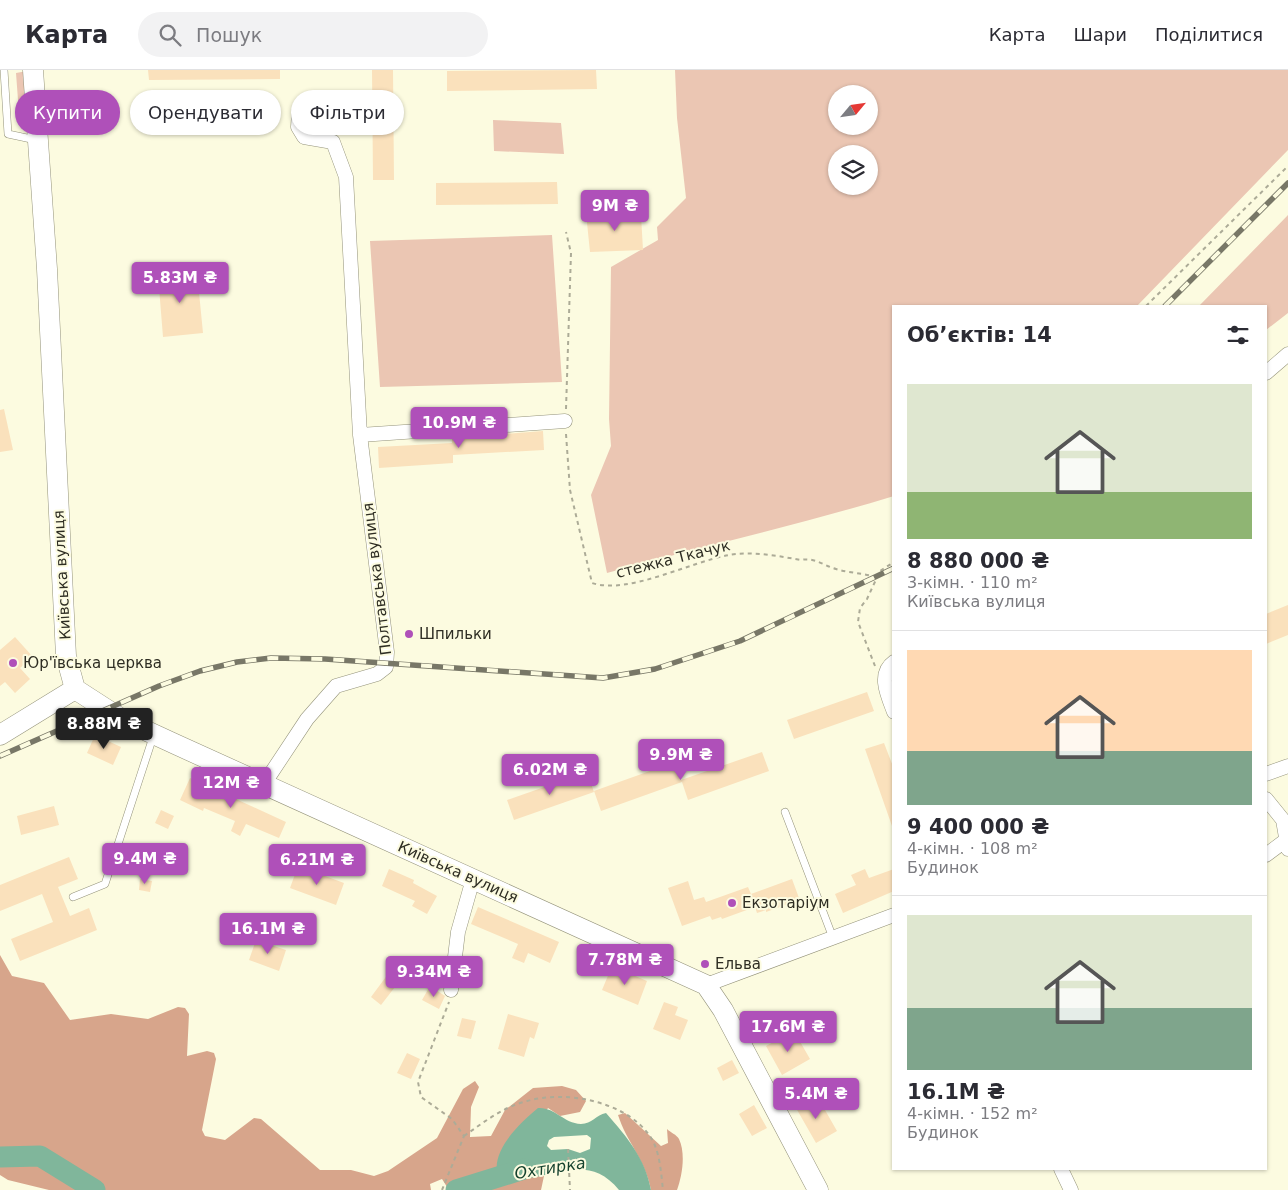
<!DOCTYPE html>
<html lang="uk">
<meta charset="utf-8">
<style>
:root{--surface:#fff;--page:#f2f2f3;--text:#2b2b33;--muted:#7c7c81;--line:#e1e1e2;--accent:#af50b9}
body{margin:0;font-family:"DejaVu Sans",sans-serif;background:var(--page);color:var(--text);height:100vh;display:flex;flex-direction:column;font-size:19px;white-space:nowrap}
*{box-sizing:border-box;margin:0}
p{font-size:16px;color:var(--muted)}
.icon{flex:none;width:28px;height:28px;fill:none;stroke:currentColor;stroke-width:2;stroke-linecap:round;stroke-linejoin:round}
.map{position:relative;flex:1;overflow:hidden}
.panel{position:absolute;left:892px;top:235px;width:375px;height:865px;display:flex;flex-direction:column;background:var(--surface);border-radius:0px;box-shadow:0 1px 4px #0004}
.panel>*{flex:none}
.top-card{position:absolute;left:15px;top:20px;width:475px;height:45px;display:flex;gap:10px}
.needle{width:32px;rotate:61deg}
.tools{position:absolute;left:828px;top:15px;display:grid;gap:10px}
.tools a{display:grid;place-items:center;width:50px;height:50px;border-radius:50%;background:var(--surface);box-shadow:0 1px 4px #0004;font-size:25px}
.price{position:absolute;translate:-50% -42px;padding:0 11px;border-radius:5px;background:var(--accent);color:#fff;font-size:16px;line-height:32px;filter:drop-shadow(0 1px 2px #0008)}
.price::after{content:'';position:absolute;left:50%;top:30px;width:15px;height:11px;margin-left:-8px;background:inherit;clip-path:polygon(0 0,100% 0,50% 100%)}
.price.current{background:#222;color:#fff}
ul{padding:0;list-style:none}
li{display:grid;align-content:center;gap:10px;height:265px;padding:0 15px}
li+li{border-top:1px solid var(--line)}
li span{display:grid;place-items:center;height:155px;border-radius:0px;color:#555}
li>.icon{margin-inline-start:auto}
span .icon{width:90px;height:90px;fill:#fffc;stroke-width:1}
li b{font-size:21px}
h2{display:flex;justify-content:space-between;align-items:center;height:60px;padding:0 15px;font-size:21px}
.pill{padding:0 18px;border-radius:22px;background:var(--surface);box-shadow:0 1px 4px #0004;font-size:18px;line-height:45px}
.pill.current{background:var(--accent);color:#fff}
header{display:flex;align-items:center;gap:30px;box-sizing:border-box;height:70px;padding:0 25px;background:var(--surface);border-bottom:1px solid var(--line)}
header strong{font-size:24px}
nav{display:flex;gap:28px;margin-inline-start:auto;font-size:18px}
.search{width:350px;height:45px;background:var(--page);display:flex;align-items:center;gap:12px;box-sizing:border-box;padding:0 18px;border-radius:28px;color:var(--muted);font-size:19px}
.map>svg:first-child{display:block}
.green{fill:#ebc6b3;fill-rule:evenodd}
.forest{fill:#d7a58b}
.water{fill:#80b69b;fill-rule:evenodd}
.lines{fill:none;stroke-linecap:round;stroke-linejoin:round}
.river{stroke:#80b69b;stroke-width:21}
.building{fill:#fae1bc}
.lane-casing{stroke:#94937b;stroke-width:8}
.street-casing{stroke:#94937b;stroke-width:15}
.secondary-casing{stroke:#94937b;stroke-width:21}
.path{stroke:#acab97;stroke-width:2;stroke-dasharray:4 4;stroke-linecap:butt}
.lane{stroke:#fff;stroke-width:7}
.street{stroke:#fff;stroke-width:14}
.secondary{stroke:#fff;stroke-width:20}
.rail-casing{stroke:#787767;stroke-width:5.5}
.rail{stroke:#fcfbe0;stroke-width:4;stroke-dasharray:11;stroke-linecap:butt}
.poi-dot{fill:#af50b9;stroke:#fcfbe0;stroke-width:2}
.labels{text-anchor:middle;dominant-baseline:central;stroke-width:4;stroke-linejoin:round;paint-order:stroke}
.street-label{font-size:15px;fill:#2e2d23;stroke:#fcfbe0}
.poi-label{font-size:15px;fill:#2e2d23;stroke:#fcfbe0;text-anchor:start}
.water-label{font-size:16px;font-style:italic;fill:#15422e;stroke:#fcfbe0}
</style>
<header>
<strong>Карта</strong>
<div class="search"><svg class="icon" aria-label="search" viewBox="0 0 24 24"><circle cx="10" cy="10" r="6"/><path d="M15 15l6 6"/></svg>Пошук</div>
<nav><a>Карта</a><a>Шари</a><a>Поділитися</a></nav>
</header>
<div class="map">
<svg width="1288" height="1120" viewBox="0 0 1288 1120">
<rect width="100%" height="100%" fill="#fcfbe0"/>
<!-- green -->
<path class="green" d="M675,0H1288V80L1137,236H894V426C799,455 703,476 607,503L591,425L611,376L609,349L611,197L658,170L657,157L686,128L677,48ZM836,24H869V56H836ZM836,84H869V116H836Z
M27,1L30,59L20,57L16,3Z
M493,50L561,53L564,84L494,81Z
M1288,145V243L1266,260V236H1199Z
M552,165L562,312L380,317L370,171Z"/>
<!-- forest -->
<path class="forest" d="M0,885L12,906L44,913L70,950L111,944L148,949L178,937L185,938L189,944L187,986L207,981L214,983L216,989L202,1060L205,1066L225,1070L254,1048L261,1049L320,1100H351L374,1106L388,1101L437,1068L463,1019L475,1011L479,1017L471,1037L470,1067L491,1066L505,1040L533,1018L562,1016L576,1020L586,1031L580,1042L560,1046L548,1038L506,1108L544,1106L541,1120H449L442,1109L430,1114L431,1120H49L8,1110L0,1105Z
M625,1043L661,1076L668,1073L667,1059C670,1062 677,1065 679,1069C686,1084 682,1106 677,1120H651C645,1089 627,1073 618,1045Z"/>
<!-- water -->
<path class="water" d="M538,1038C555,1037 563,1053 581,1054C592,1054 596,1045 606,1043C627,1067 645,1088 651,1120H619C583,1075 541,1120 498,1106C490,1081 520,1053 538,1038ZM587,1065L591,1068L590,1079L580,1083L568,1079L551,1080L547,1076L549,1070L554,1067Z"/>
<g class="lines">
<!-- river -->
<path class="river" d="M0,1087L40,1086L95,1120
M456,1120L524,1099"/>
</g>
<!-- building -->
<path class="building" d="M148,0H280V9L149,10Z
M372,0H393L394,110H373Z
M596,0L597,19L447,21V1Z
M557,112L558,134L436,135V113Z
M586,143L641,145L643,180L590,182Z
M197,202L203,263L163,267L158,205Z
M4,339L13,380L0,382V340Z
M543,361L544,380L453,385V393L379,398L378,377L452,373V368Z
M1288,535V565L1266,574V544Z
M15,567L33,587L20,598L30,609L15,623L5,612L0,616V580Z
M867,622L874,641L794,669L787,650Z
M95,665L121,677L113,695L87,683Z
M884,673L894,699L892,756L865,679Z
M762,682L769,701L688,730L682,712L601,741L594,721L675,692L681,710Z
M587,702L594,722L514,750L507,730Z
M190,708L286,752L279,768L246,754L240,766L231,761L235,751L204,738L203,741L180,730Z
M54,736L59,755L21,765L17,746Z
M161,740L174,746L168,759L155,753Z
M69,787L78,809L58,817L70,846L89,838L97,860L20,891L11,869L53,852L42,824L0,841V815Z
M298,796L344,813L336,835L290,818Z
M389,799L414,810L413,813L437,826L427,844L412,836L415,831L382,816Z
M865,799L869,808L894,799V821L843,843L835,824L856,815L851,805Z
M140,809L152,811L150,822L139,820Z
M792,809L799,828L790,831L791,833L766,842V840L757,843L755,837L722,849L721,847L712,850L710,846L682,856L668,818L688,811L694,830L704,827L706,832L748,817L751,824Z
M478,837L559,872L550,893L528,883L524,893L512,888L518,874L471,854Z
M256,870L286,880L279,901L249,890Z
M612,896L647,911L638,935L602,920Z
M391,900L402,908L381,935L371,927Z
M430,916L445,926L439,939L422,930Z
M664,932L678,937L675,945L688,950L680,970L653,959Z
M508,944L539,953L534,969L530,967L524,987L498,979Z
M462,948L476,951L471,969L457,966Z
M794,961L810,989L782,1005L766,976Z
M407,983L420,989L411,1009L397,1003Z
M732,990L739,1003L723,1011L717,998Z
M817,1026L837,1061L816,1073L796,1038Z
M754,1035L767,1058L752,1066L739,1044Z"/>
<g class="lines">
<!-- lane casing -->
<g class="lane-casing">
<path id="lane" d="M4,0L8,64L36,70
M785,742L833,868
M73,827L105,814L153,667"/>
</g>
<!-- street casing -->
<g class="street-casing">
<path id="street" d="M1266,303L1288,284
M360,365L565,351
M894,592C877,604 888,626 894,642
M1266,704L1288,696
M264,714L307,649L336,616L377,604L386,597L387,582L360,365L346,107L333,72L304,67L298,57L299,42
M1266,729L1283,750L1288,779
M1266,785L1286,770
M706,915L894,845
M451,920L458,862L473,809
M1061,1099L1071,1120"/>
</g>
<!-- secondary casing -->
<g class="secondary-casing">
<path id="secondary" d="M33,0L47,199L66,586L75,619L123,650L175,674L706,915L723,940L818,1120
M0,665L75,619"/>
</g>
<!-- path -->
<path class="path" d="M1146,236L1288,96
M566,339L571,183L566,162
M566,364L570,420L592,513C628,525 690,492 729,485C753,481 778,486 801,490C815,487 824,496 836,499C849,503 863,503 876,507
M875,596L858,552L860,538L867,529L880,501L894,492
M464,1066C484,1052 503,1037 527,1031C565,1020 625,1031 649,1065C660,1079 661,1103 663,1120
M568,1079L570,1120
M442,1120L464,1066L452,1049L421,1027L418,1012L449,932"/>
<!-- lane -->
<use href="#lane" class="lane"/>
<!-- street -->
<use href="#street" class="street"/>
<!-- secondary -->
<use href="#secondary" class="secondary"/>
<!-- rail casing -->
<g class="rail-casing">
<path id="rail" d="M1165,236L1288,113
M0,686L159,616L200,601L237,592L271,588L325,589L603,608L655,599L740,571L894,498"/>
</g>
<!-- rail -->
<use href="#rail" class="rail"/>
</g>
<!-- markers -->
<g class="poi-dot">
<circle cx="409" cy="564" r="5"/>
<circle cx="13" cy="593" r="5"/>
<circle cx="732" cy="833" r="5"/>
<circle cx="705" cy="894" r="5"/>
</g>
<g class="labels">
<!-- street labels -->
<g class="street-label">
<text transform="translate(673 489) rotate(-14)">стежка Ткачук</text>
<text transform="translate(62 505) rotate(-93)">Київська вулиця</text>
<text transform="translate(377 509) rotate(-97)">Полтавська вулиця</text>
<text transform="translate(458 802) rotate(24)">Київська вулиця</text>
</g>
<!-- poi labels -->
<g class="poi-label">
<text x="419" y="564">Шпильки</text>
<text x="23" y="593">Юр'ївська церква</text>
<text x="742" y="833">Екзотаріум</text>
<text x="715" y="894">Ельва</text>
</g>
<!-- water labels -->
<g class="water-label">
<text transform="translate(550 1098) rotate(-9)">Охтирка</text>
</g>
</g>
</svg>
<div class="tools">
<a><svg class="needle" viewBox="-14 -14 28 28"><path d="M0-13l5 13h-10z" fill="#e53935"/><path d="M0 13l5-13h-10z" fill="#7c7c81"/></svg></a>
<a><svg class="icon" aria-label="layers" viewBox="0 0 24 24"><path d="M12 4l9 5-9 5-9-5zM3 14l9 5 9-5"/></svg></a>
</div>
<b class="price" style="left:615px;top:162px">9M ₴</b>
<b class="price" style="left:180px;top:234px">5.83M ₴</b>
<b class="price" style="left:459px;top:379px">10.9M ₴</b>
<b class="price current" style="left:104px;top:680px">8.88M ₴</b>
<b class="price" style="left:681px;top:711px">9.9M ₴</b>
<b class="price" style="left:550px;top:726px">6.02M ₴</b>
<b class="price" style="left:231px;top:739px">12M ₴</b>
<b class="price" style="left:145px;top:815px">9.4M ₴</b>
<b class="price" style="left:317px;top:816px">6.21M ₴</b>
<b class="price" style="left:268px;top:885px">16.1M ₴</b>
<b class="price" style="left:625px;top:916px">7.78M ₴</b>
<b class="price" style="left:434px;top:928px">9.34M ₴</b>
<b class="price" style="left:788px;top:983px">17.6M ₴</b>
<b class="price" style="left:816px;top:1050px">5.4M ₴</b>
<div class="top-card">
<a class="pill current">Купити</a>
<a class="pill">Орендувати</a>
<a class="pill">Фільтри</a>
</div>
<section class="panel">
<h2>Об’єктів: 14<svg class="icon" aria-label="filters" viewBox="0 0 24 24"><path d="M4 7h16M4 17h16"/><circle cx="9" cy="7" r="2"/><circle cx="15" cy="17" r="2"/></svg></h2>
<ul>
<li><span style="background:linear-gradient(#dfe7d0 70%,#8fb573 0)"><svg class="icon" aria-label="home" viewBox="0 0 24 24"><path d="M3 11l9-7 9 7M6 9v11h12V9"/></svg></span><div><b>8 880 000 ₴</b><p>3-кімн. · 110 m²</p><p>Київська вулиця</p></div></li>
<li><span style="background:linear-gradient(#ffd9b3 65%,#7fa58c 0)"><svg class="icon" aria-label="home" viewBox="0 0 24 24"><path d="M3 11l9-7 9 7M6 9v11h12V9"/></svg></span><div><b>9 400 000 ₴</b><p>4-кімн. · 108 m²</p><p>Будинок</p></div></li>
<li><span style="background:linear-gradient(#dfe7d0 60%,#7fa58c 0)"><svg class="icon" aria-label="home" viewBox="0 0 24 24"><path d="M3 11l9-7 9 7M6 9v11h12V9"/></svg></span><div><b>16.1M ₴</b><p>4-кімн. · 152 m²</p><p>Будинок</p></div></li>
</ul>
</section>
</div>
